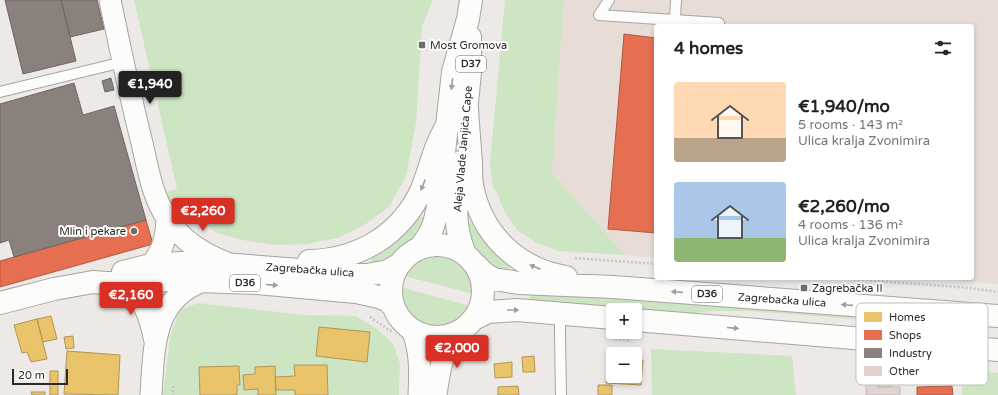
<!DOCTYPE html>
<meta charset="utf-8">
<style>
:root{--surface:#fff;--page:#f6f6f6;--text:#222;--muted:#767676;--accent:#d93025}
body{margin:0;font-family:"Varela Round",sans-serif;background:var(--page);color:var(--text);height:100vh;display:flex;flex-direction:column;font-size:15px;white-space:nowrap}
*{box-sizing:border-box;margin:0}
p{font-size:13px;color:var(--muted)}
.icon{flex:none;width:22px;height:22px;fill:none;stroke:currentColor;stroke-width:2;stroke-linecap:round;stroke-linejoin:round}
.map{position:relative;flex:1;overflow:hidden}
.drawer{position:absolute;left:654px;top:24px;width:320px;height:256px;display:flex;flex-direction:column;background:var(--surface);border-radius:4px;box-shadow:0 2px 6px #0003}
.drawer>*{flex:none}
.controls{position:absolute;left:606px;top:303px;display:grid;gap:8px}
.controls a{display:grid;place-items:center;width:36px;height:36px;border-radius:4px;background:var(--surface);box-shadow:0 2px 6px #0003;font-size:20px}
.scale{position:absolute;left:12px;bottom:10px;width:56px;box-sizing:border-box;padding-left:4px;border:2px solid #2d2a28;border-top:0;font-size:11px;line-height:14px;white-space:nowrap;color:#2d2a28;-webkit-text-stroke:3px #fff;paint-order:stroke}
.price{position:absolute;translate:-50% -34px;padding:0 9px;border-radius:4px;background:var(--accent);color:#fff;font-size:13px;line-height:26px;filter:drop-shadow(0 1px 2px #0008)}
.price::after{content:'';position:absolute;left:50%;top:24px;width:12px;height:9px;margin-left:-6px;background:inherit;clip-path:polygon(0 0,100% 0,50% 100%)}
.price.on{background:#222;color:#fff}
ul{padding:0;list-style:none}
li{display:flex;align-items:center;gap:12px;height:100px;padding:0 20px}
li span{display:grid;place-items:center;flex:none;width:112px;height:80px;border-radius:4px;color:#555}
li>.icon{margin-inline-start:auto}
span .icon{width:48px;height:48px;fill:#fffc;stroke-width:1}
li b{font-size:17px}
h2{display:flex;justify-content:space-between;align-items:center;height:48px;padding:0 20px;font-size:17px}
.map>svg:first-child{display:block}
.built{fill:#e7ddd6}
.green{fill:#cee5c4}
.homes{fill:#e9c46a;stroke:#b19656}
.shops{fill:#e76f51;stroke:#af5a45}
.industry{fill:#8a817c;stroke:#6e6763}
.building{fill:#e2d2cd;stroke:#c0bcbb}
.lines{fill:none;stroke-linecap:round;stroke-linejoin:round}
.service-casing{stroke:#a7a4a1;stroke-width:12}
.minor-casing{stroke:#a7a4a1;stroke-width:23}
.primary-casing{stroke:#a7a4a1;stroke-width:24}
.path{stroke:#c9c7c6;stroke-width:2.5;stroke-dasharray:2 2;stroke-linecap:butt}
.service{stroke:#fcfcfb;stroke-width:10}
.minor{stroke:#fcfcfb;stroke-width:21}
.primary{stroke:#fcfcfb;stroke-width:22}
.oneway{fill:#9f9e9c}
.poi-dot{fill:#706d6a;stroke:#fff;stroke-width:1.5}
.labels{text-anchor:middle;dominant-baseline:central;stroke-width:4;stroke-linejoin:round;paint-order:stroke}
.shield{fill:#fff;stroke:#6c6a68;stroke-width:1}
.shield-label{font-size:10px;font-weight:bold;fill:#2d2a28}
.poi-label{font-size:11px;fill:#2d2a28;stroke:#fff;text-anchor:start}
.street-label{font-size:11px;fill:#2d2a28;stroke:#fff}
.key{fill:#fff;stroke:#c0bfbe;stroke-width:1}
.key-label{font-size:11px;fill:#2d2a28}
</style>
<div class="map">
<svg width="998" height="395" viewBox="0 0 998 395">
<rect width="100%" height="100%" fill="#ece9e6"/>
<!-- built -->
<path class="built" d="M564,0H998V284L924,278H972V26H656V258L625,255L552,173Z"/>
<!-- green -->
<path class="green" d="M134,0H433L422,26L416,123L406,176L389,207L363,226L337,238L307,244L276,245L242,240L214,232L196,215L192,204L172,209L165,194L167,192L177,189Z
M505,0H564L552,173L625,255L558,251L537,243L517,230L504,211L497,192L493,188L490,163Z
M417,216L428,218L418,235L412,240L404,244L394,254L380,263L370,267L372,255Z
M465,222L476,223L510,262L508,275C486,260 471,250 465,222Z
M435,255C459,257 473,270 474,294L404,276C411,264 421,258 435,255Z
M400,287L470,306C465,312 461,318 455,321C438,331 415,325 405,308C401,302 401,295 400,287Z
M145,289H168L157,307Z
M531,291L957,322L956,327L748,311H715L695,313H656L635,310H615L528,304Z
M198,303L304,315L356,316L377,329L393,343L400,364L399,395H163L170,336L180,310Z
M651,349L792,356L796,395H652Z
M961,371L998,373V395H962Z"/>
<!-- homes -->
<path class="homes" d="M51,316L57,339L43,342L37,319Z
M37,319L47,359L31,362L27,352L22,353L14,325Z
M319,327L370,332L367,362L316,356Z
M73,336L74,348L66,349L64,337Z
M67,351L120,355L118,395L64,394Z
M534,356L535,372H523L522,357Z
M608,358H613V376H635V360H643L641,385L606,383Z
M512,362V377L495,378L494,364Z
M294,365H327L328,395H295V390H276L275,377L295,376Z
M239,366L240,385H237V395H200L199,367Z
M275,366L276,395H258V389L244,390L243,375L255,374V367Z
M50,371H58V395H50Z
M598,385H612V395H598Z
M518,386L519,395H498V387Z
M31,392H45V395H32Z"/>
<!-- shops -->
<path class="shops" d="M624,34L656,38V233L608,229Z
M146,220L153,244L0,287V261Z
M952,386L953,395H917V387Z"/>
<!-- industry -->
<path class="industry" d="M5,0H61L76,61L23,74Z
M61,0H97L104,29L70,37Z
M111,78L114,90L105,92L102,81Z
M74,83L83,115L114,106L146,220L14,257L9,240L0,243V104Z"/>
<!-- building -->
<path class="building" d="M878,381L891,382V387H878Z
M866,383H878V387H900V395H866Z"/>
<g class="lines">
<!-- service casing -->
<g class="service-casing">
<path id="service" d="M609,0L599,15L719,23
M675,20L676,0
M0,92L123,62
M560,313V335L561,395"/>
</g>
<!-- minor casing -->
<g class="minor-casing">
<path id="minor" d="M110,0C120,48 130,96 142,143C148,169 152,196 167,218C181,240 203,254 227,263
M151,265C163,250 166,239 167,219
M121,283C145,301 149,312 155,341
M412,330C421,351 420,373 419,395
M151,395C154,349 152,300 203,281
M436,395C439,373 442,352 455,334"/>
</g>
<!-- primary casing -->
<g class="primary-casing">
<path id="primary" d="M467,109C468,127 470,146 471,164C471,171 471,178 472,185C481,234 517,269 566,277
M465,124L470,72V37
M461,162C457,197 451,220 465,254
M391 291a46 46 0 1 1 92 0a46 46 0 1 1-92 0Z
M419,249C432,232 434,227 438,206L453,72L468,19L471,0
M309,261C359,260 401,235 422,189C427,176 431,162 436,148C439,140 444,131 448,123
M476,265L485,274L494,279L519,283L613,287L998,316
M123,272L151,265L195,262L367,275L388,271L400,264
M0,303L54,289L93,282L106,283L169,280L257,283L356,292L379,297L388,301L393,306
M476,318L488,312L517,310L613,318
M635,320L998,350"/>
</g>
<!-- path -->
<path class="path" d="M972,112L976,113
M575,258L656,264
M838,278L969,288L998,292
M370,317L392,332
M615,339L630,341
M473,345L482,338
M173,386V395"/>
<!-- service -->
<use href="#service" class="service"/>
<!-- minor -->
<use href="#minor" class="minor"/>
<!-- primary -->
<use href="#primary" class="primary"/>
</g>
<!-- one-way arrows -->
<defs><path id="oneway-solid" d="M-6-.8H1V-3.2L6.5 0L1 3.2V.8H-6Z"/></defs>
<g class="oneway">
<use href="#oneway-solid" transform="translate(452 84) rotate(96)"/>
<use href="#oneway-solid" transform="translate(423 185) rotate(112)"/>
<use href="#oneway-solid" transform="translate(535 267) rotate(-157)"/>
<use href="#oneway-solid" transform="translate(272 285) rotate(5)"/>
<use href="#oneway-solid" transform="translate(677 292) rotate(-176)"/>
<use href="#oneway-solid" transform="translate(847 305) rotate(-176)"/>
<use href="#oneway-solid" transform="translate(513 310)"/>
<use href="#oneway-solid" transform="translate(733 328) rotate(5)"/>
</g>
<!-- markers -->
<g class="poi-dot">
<rect x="418" y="41" width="8" height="8" rx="2"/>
<circle cx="134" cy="231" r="4"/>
<rect x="800" y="284" width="8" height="8" rx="2"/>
</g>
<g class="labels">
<!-- shield labels -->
<g class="shield">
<rect x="456" y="56" width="30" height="16" rx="3"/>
<rect x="230" y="275" width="30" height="16" rx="3"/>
<rect x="692" y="286" width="30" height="16" rx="3"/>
</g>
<g class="shield-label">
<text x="471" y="64">D37</text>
<text x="245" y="283">D36</text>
<text x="707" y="294">D36</text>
</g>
<!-- poi labels -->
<g class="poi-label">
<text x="430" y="45">Most Gromova</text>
<text x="126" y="231" text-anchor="end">Mlin i pekare</text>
<text x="812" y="288">Zagrebačka II</text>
</g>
<!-- street labels -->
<g class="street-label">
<text transform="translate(463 149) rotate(-85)">Aleja Vlade Janjića Cape</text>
<text transform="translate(310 270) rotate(4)">Zagrebačka ulica</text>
<text transform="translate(782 300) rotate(4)">Zagrebačka ulica</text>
</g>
</g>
<!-- legend -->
<rect x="856" y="303" width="132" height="82" rx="6" class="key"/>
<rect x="864" y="312" width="18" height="10" fill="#e9c46a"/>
<rect x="864" y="330" width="18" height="10" fill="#e76f51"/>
<rect x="864" y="348" width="18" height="10" fill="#8a817c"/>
<rect x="864" y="366" width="18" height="10" fill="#e2d2cd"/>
<g class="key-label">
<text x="889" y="321">Homes</text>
<text x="889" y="339">Shops</text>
<text x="889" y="357">Industry</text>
<text x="889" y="375">Other</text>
</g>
</svg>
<div class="controls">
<a>+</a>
<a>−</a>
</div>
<div class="scale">20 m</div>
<b class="price on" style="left:150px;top:105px">€1,940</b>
<b class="price" style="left:203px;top:232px">€2,260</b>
<b class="price" style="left:131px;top:316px">€2,160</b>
<b class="price" style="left:457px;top:369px">€2,000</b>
<section class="drawer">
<h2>4 homes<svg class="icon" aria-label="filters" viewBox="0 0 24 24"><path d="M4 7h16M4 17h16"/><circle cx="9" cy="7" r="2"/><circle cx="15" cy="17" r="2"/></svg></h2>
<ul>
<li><span style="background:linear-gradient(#ffd9b3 70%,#b9a48a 0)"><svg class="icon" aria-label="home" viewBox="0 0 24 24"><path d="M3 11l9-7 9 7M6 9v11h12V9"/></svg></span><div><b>€1,940/mo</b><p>5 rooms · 143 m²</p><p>Ulica kralja Zvonimira</p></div></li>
<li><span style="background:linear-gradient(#a9c7e8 70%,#8fb573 0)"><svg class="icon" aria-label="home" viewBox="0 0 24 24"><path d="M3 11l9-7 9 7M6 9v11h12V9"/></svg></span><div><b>€2,260/mo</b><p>4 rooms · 136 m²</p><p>Ulica kralja Zvonimira</p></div></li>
</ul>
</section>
</div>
